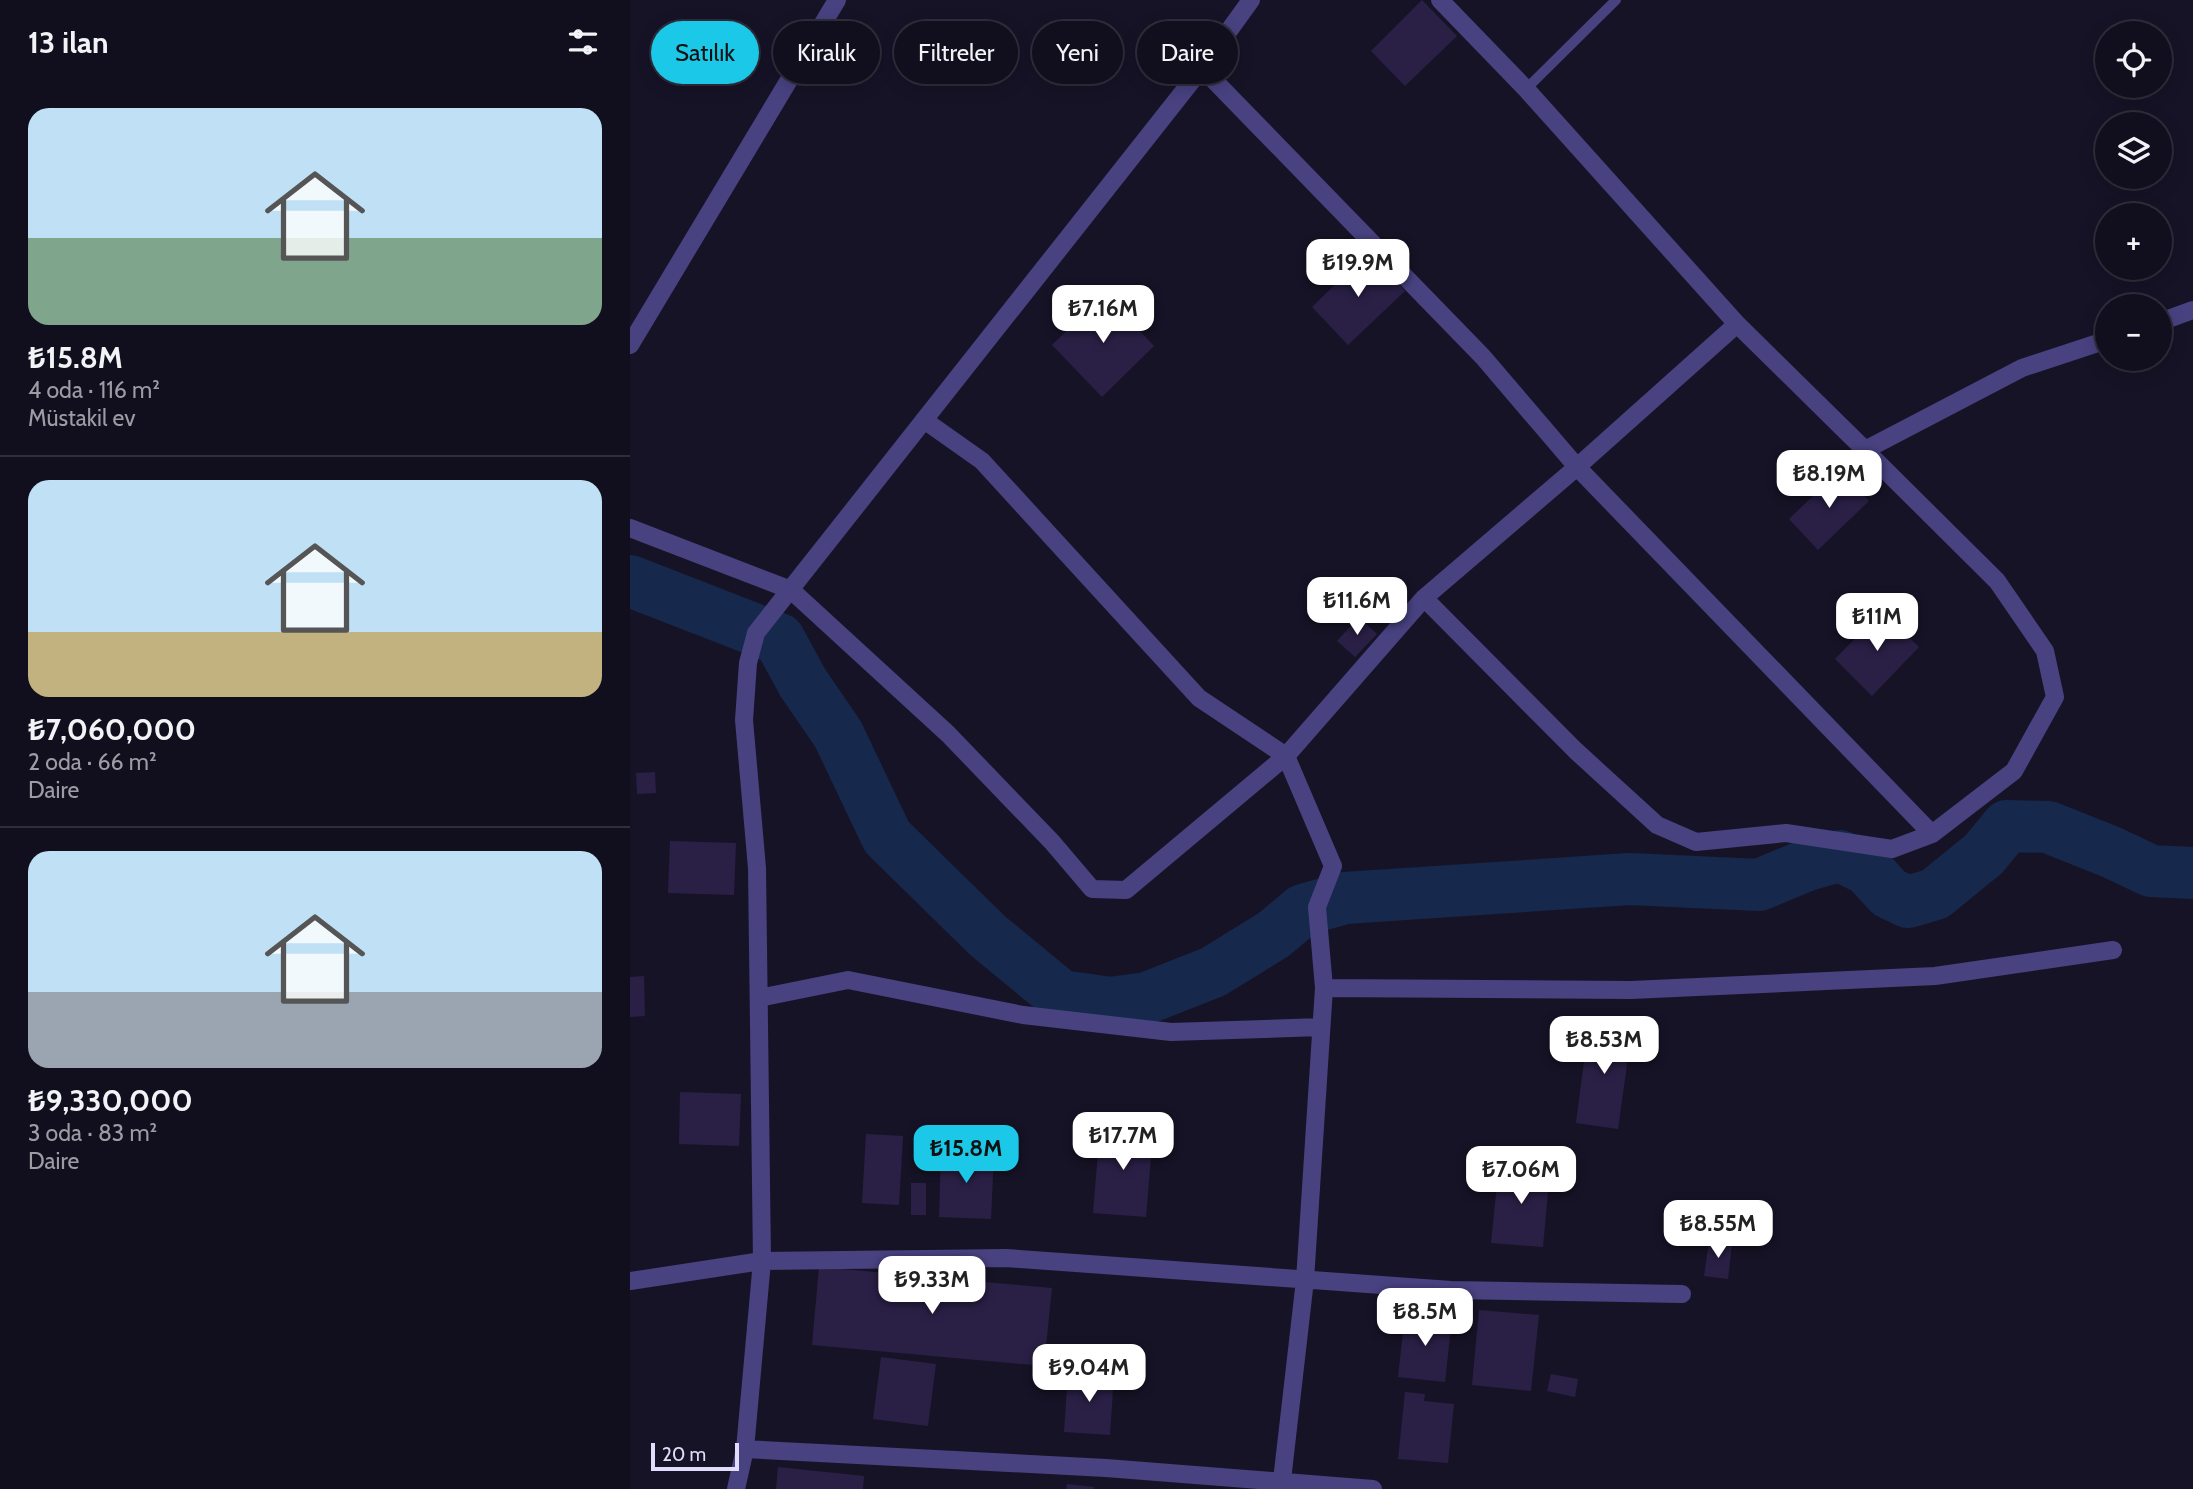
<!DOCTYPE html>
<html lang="tr">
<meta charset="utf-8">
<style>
:root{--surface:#110e1d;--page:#1e1c2a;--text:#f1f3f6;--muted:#9c9ca4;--line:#302e3b;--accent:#1bc8e8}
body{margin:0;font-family:Cabin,sans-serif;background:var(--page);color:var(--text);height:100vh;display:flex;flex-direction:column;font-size:26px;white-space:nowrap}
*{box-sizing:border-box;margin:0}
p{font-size:23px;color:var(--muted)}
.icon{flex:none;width:38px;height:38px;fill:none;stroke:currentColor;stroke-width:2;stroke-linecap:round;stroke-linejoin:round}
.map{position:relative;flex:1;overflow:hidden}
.side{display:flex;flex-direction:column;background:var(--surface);width:630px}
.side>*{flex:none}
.top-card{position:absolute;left:21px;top:21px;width:665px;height:63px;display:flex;gap:14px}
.buttons{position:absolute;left:1465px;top:21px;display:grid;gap:14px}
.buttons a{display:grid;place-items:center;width:77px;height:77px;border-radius:50%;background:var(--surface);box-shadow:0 4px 18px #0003,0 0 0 2px var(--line);font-size:35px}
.scale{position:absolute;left:21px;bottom:18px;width:88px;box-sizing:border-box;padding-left:7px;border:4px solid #e1dcfc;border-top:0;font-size:19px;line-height:24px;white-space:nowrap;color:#e1dcfc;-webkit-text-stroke:5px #171327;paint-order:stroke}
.price{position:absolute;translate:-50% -60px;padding:0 16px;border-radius:14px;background:#fff;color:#222;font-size:23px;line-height:46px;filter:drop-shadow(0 2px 4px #0008)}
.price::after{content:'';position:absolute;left:50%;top:42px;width:21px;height:16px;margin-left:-10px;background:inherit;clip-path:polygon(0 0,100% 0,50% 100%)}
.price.selected{background:var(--accent);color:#111}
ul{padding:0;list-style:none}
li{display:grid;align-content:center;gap:14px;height:371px;padding:0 28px}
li+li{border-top:2px solid var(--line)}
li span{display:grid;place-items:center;height:217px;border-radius:21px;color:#555}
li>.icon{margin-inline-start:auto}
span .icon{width:126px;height:126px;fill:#fffc;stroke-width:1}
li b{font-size:30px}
h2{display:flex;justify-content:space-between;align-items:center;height:84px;padding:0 28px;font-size:30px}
.chip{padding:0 24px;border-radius:32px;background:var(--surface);box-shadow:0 4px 18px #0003,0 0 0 2px var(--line);font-size:24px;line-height:63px}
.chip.selected{background:var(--accent);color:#111}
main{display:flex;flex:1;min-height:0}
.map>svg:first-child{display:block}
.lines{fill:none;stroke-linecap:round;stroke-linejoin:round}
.river{stroke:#16294c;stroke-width:52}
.building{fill:#2a2046}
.service{stroke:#484281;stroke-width:10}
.minor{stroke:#484281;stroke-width:18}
</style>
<main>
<section class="side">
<h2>13 ilan<svg class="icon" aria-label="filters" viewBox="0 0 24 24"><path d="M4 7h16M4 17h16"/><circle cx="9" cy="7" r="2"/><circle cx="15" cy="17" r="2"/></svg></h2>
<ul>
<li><span style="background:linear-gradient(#bfe0f5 60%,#7fa58c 0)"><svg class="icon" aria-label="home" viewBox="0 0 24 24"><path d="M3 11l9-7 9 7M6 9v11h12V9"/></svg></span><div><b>₺15.8M</b><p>4 oda · 116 m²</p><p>Müstakil ev</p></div></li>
<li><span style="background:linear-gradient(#bfe0f5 70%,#c2b280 0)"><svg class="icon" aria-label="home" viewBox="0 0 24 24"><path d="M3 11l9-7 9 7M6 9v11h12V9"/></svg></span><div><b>₺7,060,000</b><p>2 oda · 66 m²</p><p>Daire</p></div></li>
<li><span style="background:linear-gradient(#bfe0f5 65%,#9aa5b1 0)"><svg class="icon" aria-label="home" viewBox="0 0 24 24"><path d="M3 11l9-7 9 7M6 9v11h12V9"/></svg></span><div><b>₺9,330,000</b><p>3 oda · 83 m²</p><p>Daire</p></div></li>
</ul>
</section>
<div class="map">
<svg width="1563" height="1489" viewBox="0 0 1563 1489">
<rect width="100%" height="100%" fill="#171327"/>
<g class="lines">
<!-- river -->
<path class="river" d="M0,581L149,639L173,683L208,734L257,837L358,936L431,996L480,1003L517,998L583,972L643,935L673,910L715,898L1000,879L1129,885L1177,865L1210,856L1237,869L1259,893L1278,902L1305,894L1354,854L1377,826L1418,827L1481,852L1521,871L1563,873"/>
</g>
<!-- building -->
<path class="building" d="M792,0L827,36L775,86L741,51Z
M738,252L775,291L718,345L682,307Z
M475,294L524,346L472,397L422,345Z
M1210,470L1239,501L1188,550L1159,519Z
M1252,611L1289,647L1242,696L1205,659Z
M729,617L747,634L725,657L707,641Z
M25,772L26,793L7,794L6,773Z
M40,841L106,843L104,895L38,893Z
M14,976L15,1016L0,1017V977Z
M959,1023L1002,1029L988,1129L946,1123Z
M50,1092L111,1094L109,1146L49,1144Z
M470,1128L523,1132L516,1217L463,1213Z
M236,1134L273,1136L269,1205L232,1203Z
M311,1152L364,1154L361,1219L309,1217Z
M869,1165L920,1170L913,1247L861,1243Z
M281,1183H296V1215H281Z
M1079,1241L1102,1244L1098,1279L1074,1276Z
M189,1267L422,1288L414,1366L182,1345Z
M849,1310L909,1315L901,1391L842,1385Z
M775,1314L822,1318L815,1382L768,1377Z
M251,1357L306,1364L298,1426L243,1419Z
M438,1372L484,1375L480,1435L434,1432Z
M921,1374L948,1379L945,1397L917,1391Z
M775,1392L795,1394L794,1401L824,1404L818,1463L768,1459Z
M148,1467L234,1476L233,1489H146Z
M437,1484L464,1487V1489H436Z"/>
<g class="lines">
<!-- service -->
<path class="service" d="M896,89L986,0"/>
<!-- minor -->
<path class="minor" d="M810,0L896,89L1107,324
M572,68L853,357L947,467L1302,834
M1530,322L1563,310
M0,345L207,0
M0,528L161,590L318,734L422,842L462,889L496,890L656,756L569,698L352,461L294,420
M794,598L946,751L1027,825L1066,842L1156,833L1262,849L1302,834L1384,771L1425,697L1415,651L1367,581L1235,450
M694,988L1001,990L1305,976L1483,950
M129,998L218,980L393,1015L541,1032L691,1027
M0,1281L132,1261L376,1258L821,1290L1052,1294
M115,1449L476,1468L743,1489
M106,1489L115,1449L132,1261L127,868L114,720L118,663L126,633L572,68L621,0
M651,1489L675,1280L694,988L687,907L703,866L656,756L794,598L947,467L1107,324L1235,450L1392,368L1477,340"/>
</g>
</svg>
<div class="buttons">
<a><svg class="icon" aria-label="locate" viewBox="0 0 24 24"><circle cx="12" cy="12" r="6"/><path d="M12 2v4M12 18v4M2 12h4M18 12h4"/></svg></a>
<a><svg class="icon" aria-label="layers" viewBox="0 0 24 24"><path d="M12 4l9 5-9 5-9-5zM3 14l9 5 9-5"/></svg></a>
<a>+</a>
<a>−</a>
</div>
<div class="scale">20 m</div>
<b class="price" style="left:728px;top:299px">₺19.9M</b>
<b class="price" style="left:473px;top:345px">₺7.16M</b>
<b class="price" style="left:1199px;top:510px">₺8.19M</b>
<b class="price" style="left:727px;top:637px">₺11.6M</b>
<b class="price" style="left:1247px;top:653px">₺11M</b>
<b class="price" style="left:974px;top:1076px">₺8.53M</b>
<b class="price" style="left:493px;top:1172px">₺17.7M</b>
<b class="price selected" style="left:336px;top:1185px">₺15.8M</b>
<b class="price" style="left:891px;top:1206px">₺7.06M</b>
<b class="price" style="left:1088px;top:1260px">₺8.55M</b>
<b class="price" style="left:302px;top:1316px">₺9.33M</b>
<b class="price" style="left:795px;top:1348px">₺8.5M</b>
<b class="price" style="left:459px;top:1404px">₺9.04M</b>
<div class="top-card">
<a class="chip selected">Satılık</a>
<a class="chip">Kiralık</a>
<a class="chip">Filtreler</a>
<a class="chip">Yeni</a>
<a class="chip">Daire</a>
</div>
</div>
</main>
